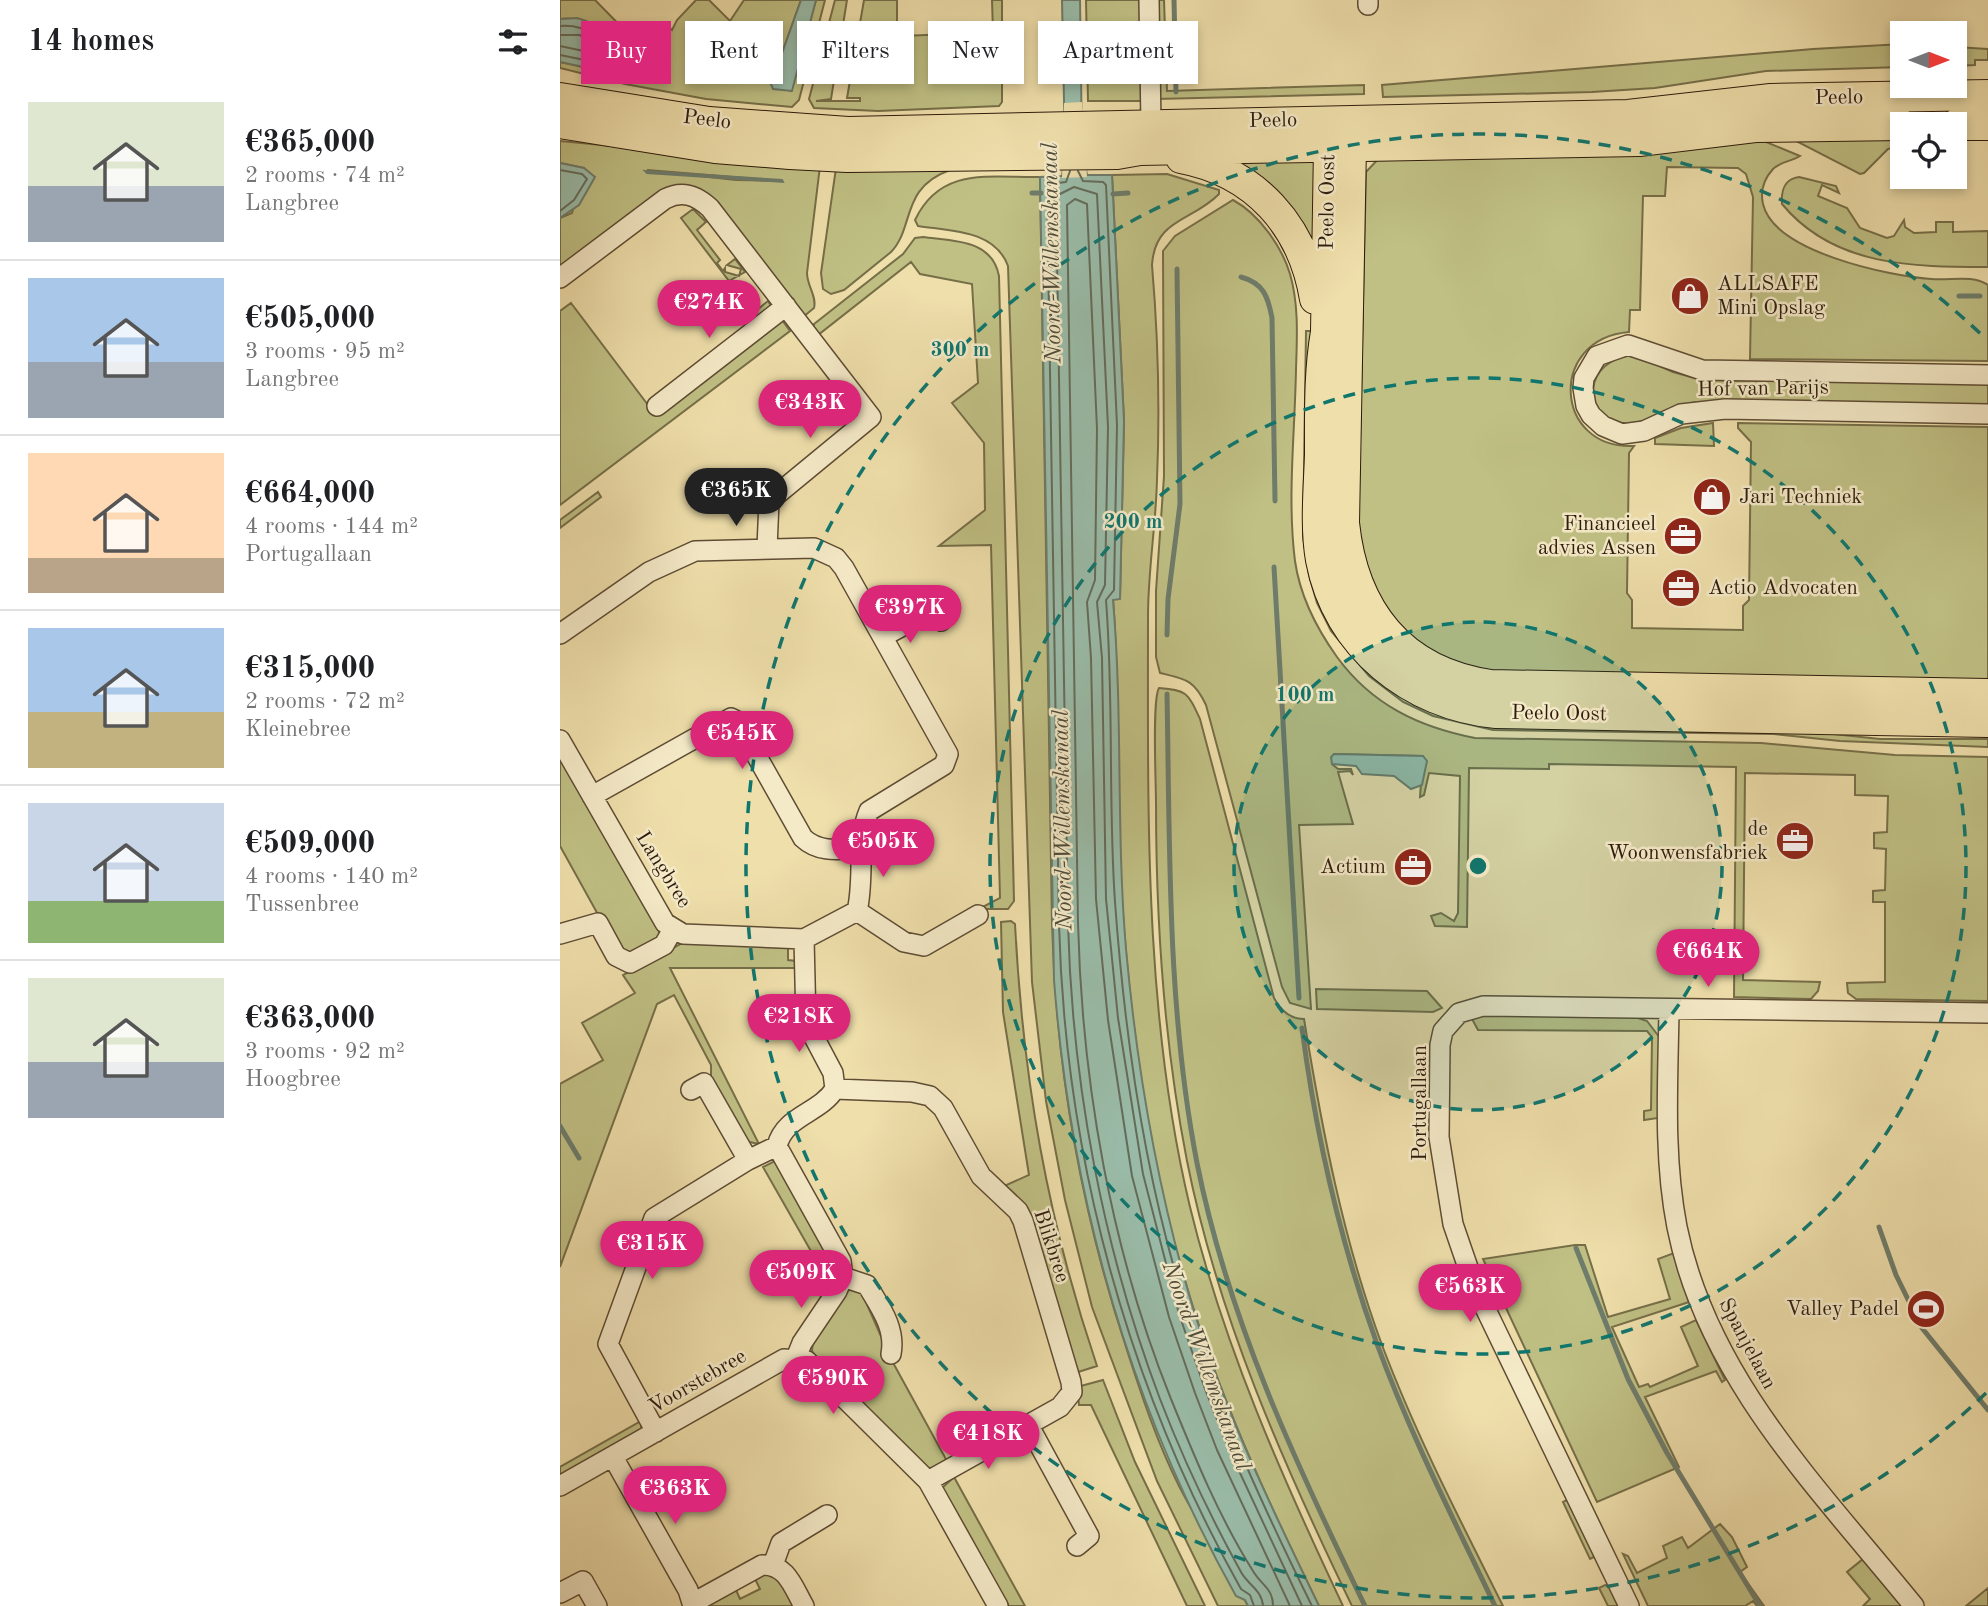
<!DOCTYPE html>
<meta charset="utf-8">
<style>
:root{--surface:#fff;--page:#f6f6f6;--text:#202124;--muted:#757577;--line:#e0e0e0;--accent:#db2777}
body{margin:0;font-family:"Old Standard TT",serif;background:var(--page);color:var(--text);height:100vh;display:flex;flex-direction:column;font-size:26px;white-space:nowrap}
*{box-sizing:border-box;margin:0}
p{font-size:23px;color:var(--muted)}
.icon{flex:none;width:38px;height:38px;fill:none;stroke:currentColor;stroke-width:2;stroke-linecap:round;stroke-linejoin:round}
.map{position:relative;flex:1;overflow:hidden}
.side{display:flex;flex-direction:column;background:var(--surface);width:560px}
.side>*{flex:none}
.banner{position:absolute;left:21px;top:21px;width:665px;height:63px;display:flex;gap:14px}
.needle{width:46px;rotate:90deg}
.fabs{position:absolute;left:1330px;top:21px;display:grid;gap:14px}
.fabs a{display:grid;place-items:center;width:77px;height:77px;border-radius:0px;background:var(--surface);box-shadow:0 4px 10px #0003;font-size:35px}
.price{position:absolute;translate:-50% -60px;padding:0 16px;border-radius:24px;background:var(--accent);color:#fff;font-size:23px;line-height:46px;filter:drop-shadow(0 2px 4px #0008)}
.price::after{content:'';position:absolute;left:50%;top:42px;width:21px;height:16px;margin-left:-10px;background:inherit;clip-path:polygon(0 0,100% 0,50% 100%)}
.price.selected{background:#222;color:#fff}
ul{padding:0;list-style:none}
li{display:flex;align-items:center;gap:21px;height:175px;padding:0 28px}
li+li{border-top:2px solid var(--line)}
li span{display:grid;place-items:center;flex:none;width:196px;height:140px;border-radius:0px;color:#555}
li>.icon{margin-inline-start:auto}
span .icon{width:84px;height:84px;fill:#fffc;stroke-width:1}
li b{font-size:30px}
h2{display:flex;justify-content:space-between;align-items:center;height:84px;padding:0 28px;font-size:30px}
.tag{padding:0 24px;border-radius:0px;background:var(--surface);box-shadow:0 4px 10px #0003;font-size:24px;line-height:63px}
.tag.selected{background:var(--accent);color:#fff}
main{display:flex;flex:1;min-height:0}
.map>svg:first-child{display:block}
.green{fill:#c0c084;stroke:#766e48;stroke-width:2;fill-rule:evenodd}
.water{fill:#9abdaa;stroke:#6e7c6b;stroke-width:2}
.pier{fill:#efdfab}
.lines{fill:none;stroke-linecap:round;stroke-linejoin:round}
.shore{stroke:#646c5b;stroke-width:2}
.stream{stroke:#6e7c6b;stroke-width:5}
.street-casing{stroke:#5e4c34;stroke-width:22}
.primary-casing{stroke:#2d1b0c;stroke-width:32}
.street{stroke:#f5eac8;stroke-width:19}
.primary{stroke:#efdfab;stroke-width:30}
.ring{fill:none;stroke:#0f766e;stroke-width:3.5;stroke-dasharray:12 9}
.labels{text-anchor:middle;dominant-baseline:central;stroke-width:5;stroke-linejoin:round;paint-order:stroke}
.street-label{font-size:21px;fill:#2d1b0c;stroke:#f5eac8}
.poi-label{font-size:21px;fill:#2d1b0c;stroke:#f5eac8;text-anchor:end}
.water-label{font-size:23px;font-style:italic;fill:#4e4c3b;stroke:#f5eac8}
.centre{fill:#0f766e;stroke:#f5eac8;stroke-width:3.5}
.ring-label{font-size:21px;text-anchor:middle;font-weight:bold;fill:#0f766e;stroke:#f5eac8;stroke-width:5;stroke-linejoin:round;paint-order:stroke}
</style>
<main>
<section class="side">
<h2>14 homes<svg class="icon" aria-label="filters" viewBox="0 0 24 24"><path d="M4 7h16M4 17h16"/><circle cx="9" cy="7" r="2"/><circle cx="15" cy="17" r="2"/></svg></h2>
<ul>
<li><span style="background:linear-gradient(#dfe7d0 60%,#9aa5b1 0)"><svg class="icon" aria-label="home" viewBox="0 0 24 24"><path d="M3 11l9-7 9 7M6 9v11h12V9"/></svg></span><div><b>€365,000</b><p>2 rooms · 74 m²</p><p>Langbree</p></div></li>
<li><span style="background:linear-gradient(#a9c7e8 60%,#9aa5b1 0)"><svg class="icon" aria-label="home" viewBox="0 0 24 24"><path d="M3 11l9-7 9 7M6 9v11h12V9"/></svg></span><div><b>€505,000</b><p>3 rooms · 95 m²</p><p>Langbree</p></div></li>
<li><span style="background:linear-gradient(#ffd9b3 75%,#b9a48a 0)"><svg class="icon" aria-label="home" viewBox="0 0 24 24"><path d="M3 11l9-7 9 7M6 9v11h12V9"/></svg></span><div><b>€664,000</b><p>4 rooms · 144 m²</p><p>Portugallaan</p></div></li>
<li><span style="background:linear-gradient(#a9c7e8 60%,#c2b280 0)"><svg class="icon" aria-label="home" viewBox="0 0 24 24"><path d="M3 11l9-7 9 7M6 9v11h12V9"/></svg></span><div><b>€315,000</b><p>2 rooms · 72 m²</p><p>Kleinebree</p></div></li>
<li><span style="background:linear-gradient(#c9d6e8 70%,#8fb573 0)"><svg class="icon" aria-label="home" viewBox="0 0 24 24"><path d="M3 11l9-7 9 7M6 9v11h12V9"/></svg></span><div><b>€509,000</b><p>4 rooms · 140 m²</p><p>Tussenbree</p></div></li>
<li><span style="background:linear-gradient(#dfe7d0 60%,#9aa5b1 0)"><svg class="icon" aria-label="home" viewBox="0 0 24 24"><path d="M3 11l9-7 9 7M6 9v11h12V9"/></svg></span><div><b>€363,000</b><p>3 rooms · 92 m²</p><p>Hoogbree</p></div></li>
</ul>
</section>
<div class="map">
<svg width="1428" height="1606" viewBox="0 0 1428 1606">
<rect width="100%" height="100%" fill="#efdfab"/>
<filter id="stains"><feTurbulence type="fractalNoise" baseFrequency=".00286" numOctaves="4"/><feColorMatrix values="0 0 0 0 .2 0 0 0 0 .09 0 0 0 0 .02 0 0 0 .5 -.17"/></filter>
<radialGradient id="worn" r=".72"><stop offset=".6" stop-color="#630" stop-opacity="0"/><stop offset="1" stop-color="#630" stop-opacity=".3"/></radialGradient>
<!-- green -->
<path class="green" d="M0,0H35L85,51H96V41L91,34L105,25L112,30L117,20L136,0H149L170,21L184,0H241L211,84L231,91L256,0H265L239,100L232,107L146,99L65,84L0,68V62L74,78L79,71C61,47 33,14 0,19Z
M275,0H287L271,99L256,101H300V98H287L304,0H337V27L343,36L433,32L432,0H442V102L439,106L318,111L254,108L249,99Z
M526,0H580L581,101H528Z
M595,0H604L607,91L804,85V94L596,99Z
M1342,44V67L1206,71L1095,88L1032,92L823,97L822,85L1253,49Z
M1395,47L1428,49V60H1415V65L1395,66Z
M1217,131L1336,140V147L1328,149L1304,173L1300,174Z
M1194,137L1240,156C1233,161 1221,161 1213,169C1204,179 1200,191 1203,204C1214,252 1329,276 1371,279C1390,281 1412,274 1428,285V361L1190,359L1193,197L1186,174L1178,168L1107,167L1105,196H1083L1080,310H1070L1069,332C987,339 994,450 1074,446L1069,453L1067,593L1072,600V628L1183,630V606L1189,600L1191,442L1178,428V423L1428,427V681L927,680L851,648L797,572L806,172L821,156Z
M0,141L260,166L247,273C247,286 257,296 254,308L243,317L136,190L0,269V218L12,213L24,168L0,163ZM87,170L223,181L176,180Z
M764,151L762,269L645,154Z
M276,168L390,170C340,188 355,227 331,252L284,290L271,294L263,289L261,273Z
M607,174L659,190V194C632,222 595,218 592,265C598,335 600,408 597,479C596,525 588,570 588,616C588,813 584,1015 630,1207C664,1347 722,1477 783,1606H759C712,1510 666,1412 634,1310C592,1179 571,1037 562,900C556,800 561,699 553,599L560,598L564,421L552,175Z
M480,177L492,924C496,1068 521,1210 566,1347C581,1394 597,1442 619,1486C640,1527 667,1565 688,1606H658L597,1481L532,1307L505,1200L486,1101L472,982L448,266C435,230 391,231 358,226L355,220C381,166 429,178 480,177Z
M1239,177L1276,186L1279,193L1262,185L1258,196L1287,208L1300,228L1327,238L1334,236L1344,220L1345,227L1354,233L1376,232V222H1393V232L1428,231V267C1354,267 1274,267 1222,204C1221,190 1224,179 1239,177Z
M673,200C699,214 722,247 730,274C739,305 737,338 736,369C735,432 727,498 735,561C740,596 757,629 777,657C812,705 859,727 915,738L1201,743L1335,755L1428,757V1001L1296,999L1288,993L1287,983L1325,982V902H1313V891L1325,890L1326,849L1314,848V833L1327,832L1328,796L1295,795V775L1185,773L1183,980L1260,982L1258,991L1251,999L1174,997L1176,767L989,764V769L909,768L907,927L875,926L871,916L881,913L894,921L898,913L900,776L869,773L864,795L860,797L863,756L774,754L772,764L778,769H791L793,775L790,771L778,772L793,824L739,825L751,1009L730,1003L722,987L646,705C634,679 625,679 600,673L596,657V591L604,476L603,251L615,236Z
M133,209L146,222L137,230L160,260L157,263L163,271L165,268V272L179,276L181,269L167,265L175,259L185,272L169,281L121,218Z
M363,237C393,241 432,239 439,276L454,901L448,909H419L440,898L431,545L379,546L425,510L424,443L392,403L418,383L412,284L360,274L351,262L258,335L253,329L254,324L343,254L355,238Z
M178,284L198,309L208,301L211,306L199,319L173,285Z
M11,303L88,405L222,320L230,331L0,505V311Z
M746,331H753L792,649L1245,731L1320,739H1428V747L1280,741L1214,734L933,730L873,716L843,702L809,676L771,631L757,603L749,575L743,537Z
M1075,355L1113,372L1142,380L1428,384V408L1140,402C1113,403 1088,427 1062,423C1022,418 1021,359 1075,355Z
M1153,423L1154,446L1095,444V438L1121,428Z
M38,492L41,497L0,528V520Z
M599,688C627,690 628,693 640,719L714,998C721,1011 730,1019 744,1019C762,1129 783,1240 822,1345C856,1435 900,1520 943,1606H792C723,1463 658,1317 627,1161C604,1044 596,922 596,803C596,783 592,699 599,688Z
M0,754L99,927V939L74,955L56,947L0,846Z
M451,921L455,924C463,1080 487,1218 537,1366L515,1373L444,1186L469,1175L443,1012L441,922Z
M124,942L228,948V960L236,961V968H110L199,1144L185,1141L151,1078V1065L114,995L97,1004L0,1267V1084L43,1060L22,1023L75,993L63,975Z
M756,989L867,991L882,1008L873,1012L757,1009Z
M919,1014L1075,1017L1087,1021L1100,1038L1098,1118L1084,1120V1111L1091,1110L1092,1037L1087,1031L918,1030L911,1017Z
M215,1161L274,1266L273,1275L268,1281L203,1167Z
M1015,1245H1025L1048,1317L1110,1299L1098,1259L1114,1253L1129,1302L1052,1327L1079,1387L1088,1384L1090,1387L1138,1366L1121,1327L1136,1320L1165,1380L1162,1382L1156,1371L1085,1397L1119,1467L1037,1502L923,1259Z
M290,1288L302,1293L331,1359L387,1461L374,1468H365L281,1383L289,1376L270,1358L262,1365L252,1351L253,1341Z
M543,1380L575,1462L645,1606H627L531,1405H519L517,1387Z
M81,1421V1430L0,1477V1467Z
M394,1477L465,1606H449L381,1489Z
M1009,1499L1036,1556L1030,1559L1003,1502Z
M1160,1524L1172,1537L1187,1567L1180,1572L1204,1606H1197L1193,1601L1185,1606H1088L1063,1554L1068,1556L1077,1573L1107,1558L1103,1546L1122,1537L1128,1548Z
M1303,1559L1342,1606H1303L1310,1599L1287,1572Z
M208,1572L217,1576L234,1606H146L176,1590L180,1599L200,1589L195,1579Z
M1045,1585L1051,1588L1059,1606H1048L1039,1588Z
M1428,1588V1606H1406Z"/>
<!-- water -->
<path class="water" d="M241,0H256L232,91L213,89L211,84Z
M502,0H520L522,149L527,175H552L564,421L560,599L553,600C563,716 556,833 566,949C577,1070 598,1192 633,1308C665,1412 712,1509 759,1606H688L685,1600L676,1596C569,1405 511,1199 494,980L480,177L502,176L505,151Z
M17,18C43,24 63,50 79,70L75,78L0,62V19Z
M0,163L24,168L35,177L19,205L0,218Z
M85,171L222,180L223,182L87,173Z
M774,754L863,756L867,761L862,785L851,789L834,776L802,774L796,766L772,764L771,757Z"/>
<!-- pier -->
<path class="pier" d="M522,102L527,177L502,178L504,103Z"/>
<g class="lines">
<!-- shore -->
<path class="shore" d="M0,26C28,24 49,41 63,64L59,67L0,55
M0,35H20L37,50L33,53L0,46
M0,170L22,174L27,179L14,200L0,211
M510,171L506,182L490,184L487,187L499,924C505,1156 567,1386 681,1589L690,1595L694,1606
M518,171L523,181L543,182L546,185L557,425L554,590L546,600C554,701 548,802 555,902C565,1040 585,1182 628,1314C661,1415 705,1511 752,1606
M703,1606C702,1590 688,1585 681,1572C650,1516 623,1459 600,1399C543,1248 512,1085 508,923L496,196L514,187L537,194L548,427L545,585L537,602L542,658L546,899L558,1018L583,1174L619,1314L645,1389L667,1445L742,1606
M713,1606C713,1588 701,1585 693,1571C659,1517 635,1458 611,1399C551,1250 522,1084 518,923L507,205L515,199L527,204L537,429L535,580L527,602L531,658L536,899L548,1020L572,1176L609,1317L635,1393L657,1450L730,1606"/>
<!-- stream -->
<path class="stream" d="M614,0L616,92
M472,193H481
M553,194L568,193
M681,277C703,283 708,296 712,318L715,501
M1399,296H1420
M714,567L739,998
M607,635L608,599L620,504L617,269
M607,694C610,851 607,1008 637,1163C668,1319 736,1464 805,1606
M742,1028C756,1136 780,1241 817,1344C850,1434 894,1520 935,1606
M0,1126L19,1158
M1319,1227L1336,1275L1362,1328L1428,1410
M1016,1248L1068,1379L1107,1453L1200,1606"/>
<!-- street casing -->
<g class="street-casing">
<path id="street" d="M589,0L591,124
M808,0V5
M0,278L105,199C122,190 136,195 150,208L311,417L209,501L207,548
M1428,375L1142,370L1068,345L1037,356L1024,378L1023,388L1026,406L1031,415L1043,426L1062,434L1084,431L1121,414L1165,409L1428,414
M97,406L226,306
M0,634L89,572L135,551L254,548L276,558L284,568L388,754L384,765L309,811C296,841 305,879 297,911L244,939L123,934L105,923L0,740
M324,636L374,609L381,621
M32,796L171,718L177,721L243,838C260,854 282,849 303,848
M297,911L344,942L364,946L418,915
M0,934L38,923L56,956L70,963L104,945L113,929
M1109,1009C1108,1081 1103,1155 1117,1227C1147,1378 1260,1490 1354,1606
M275,1089L352,1092L370,1096L383,1108L421,1176L458,1211L463,1221L511,1382L512,1392L500,1407L368,1481
M131,1090L144,1083L188,1160
M283,1277L307,1285C320,1307 336,1328 331,1354
M236,1358L242,1343L277,1291L283,1277L281,1261L217,1146C225,1115 259,1114 275,1089L273,1073L246,1022L244,939
M469,1426L529,1536L517,1546
M96,1432L48,1344L94,1218L188,1160L217,1146
M53,1457L128,1590L133,1606
M0,1486L224,1359L247,1361L368,1481L438,1606
M213,1565L221,1543L267,1515
M0,1593L23,1581L37,1606
M133,1603L202,1565C227,1564 233,1587 244,1606
M1069,1606L914,1285L893,1224L879,1137L880,1045L883,1031L899,1013L923,1006L1428,1013"/>
</g>
<!-- primary casing -->
<g class="primary-casing">
<path id="primary" d="M0,98L149,122L288,132L1068,115L1211,99L1428,95
M0,123L155,148L230,154L287,157L557,154L580,150L1079,141L1195,127L1342,125
M1395,125H1428
M776,129L769,146L766,332C759,372 760,413 760,454C759,488 755,526 761,560C777,646 851,705 936,713L1428,722
M785,129L791,146L784,523C793,610 840,672 931,685L1428,694
M621,158C696,172 743,226 755,299"/>
</g>
<!-- street -->
<use href="#street" class="street"/>
<!-- primary -->
<use href="#primary" class="primary"/>
</g>
<!-- distance rings -->
<circle cx="918" cy="866" r="244" fill="#0f766e" fill-opacity=".12"/>
<g class="ring">
<circle cx="918" cy="866" r="244"/>
<circle cx="918" cy="866" r="488"/>
<path d="M1426 1393A732 732 0 1 1 1426 339"/>
</g>
<!-- icons -->
<defs>
<g id="shop-disc" transform="scale(2.0125)"><circle r="9.5" fill="#8f2418" stroke="#f5eac8"/><path d="M-5-2.5h2.3a2.7 3.5 0 0 1 5.4 0H5L5.5 6h-11ZM-1.5-2.5h3a1.5 2.3 0 0 0-3 0Z" fill="#fff"/></g>
<g id="office-disc" transform="scale(2.0125)"><circle r="9.5" fill="#8f2418" stroke="#f5eac8"/><path d="M-6-3h4V-5.5h4V-3h4V5H-6ZM-1-4.5V-3h2v-1.5ZM-6 0V1H6V0Z" fill="#fff"/></g>
<g id="stadium-disc" transform="scale(2.0125)"><circle r="9.5" fill="#8f2418" stroke="#f5eac8"/><path d="M0-5a6.5 5 0 1 0 0 10a6.5 5 0 1 0 0-10ZM-3.5-1.8h7v3.6h-7Z" fill="#fff"/></g>
</defs>
<g fill-rule="evenodd">
<use href="#shop-disc" x="1130" y="296"/>
<use href="#shop-disc" x="1152" y="497"/>
<use href="#office-disc" x="1123" y="536"/>
<use href="#office-disc" x="1121" y="588"/>
<use href="#office-disc" x="1235" y="841"/>
<use href="#office-disc" x="853" y="867"/>
<use href="#stadium-disc" x="1366" y="1309"/>
</g>
<g class="labels">
<!-- street labels -->
<g class="street-label">
<text transform="translate(1279 98) rotate(-1)">Peelo</text>
<text transform="translate(147 120) rotate(7)">Peelo</text>
<text transform="translate(713 121) rotate(-1)">Peelo</text>
<text transform="translate(768 202) rotate(-89)">Peelo Oost</text>
<text transform="translate(1203 389) rotate(-1)">Hof van Parijs</text>
<text transform="translate(999 714) rotate(1)">Peelo Oost</text>
<text transform="translate(103 870) rotate(58)">Langbree</text>
<text transform="translate(860 1103) rotate(-90)">Portugallaan</text>
<text transform="translate(491 1246) rotate(72)">Blikbree</text>
<text transform="translate(1187 1344) rotate(62)">Spanjelaan</text>
<text transform="translate(138 1382) rotate(-30)">Voorstebree</text>
</g>
<!-- poi labels -->
<g class="poi-label">
<text x="1157" y="284" text-anchor="start">ALLSAFE<tspan x="1157" dy="24">Mini Opslag</tspan></text>
<text x="1179" y="497" text-anchor="start">Jari Techniek</text>
<text x="1096" y="524">Financieel<tspan x="1096" dy="24">advies Assen</tspan></text>
<text x="1148" y="588" text-anchor="start">Actio Advocaten</text>
<text x="1208" y="829">de<tspan x="1208" dy="24">Woonwensfabriek</tspan></text>
<text x="826" y="867">Actium</text>
<text x="1339" y="1309">Valley Padel</text>
</g>
<!-- water labels -->
<g class="water-label">
<text transform="translate(492 253) rotate(-91)">Noord-Willemskanaal</text>
<text transform="translate(503 820) rotate(-91)">Noord-Willemskanaal</text>
<text transform="translate(646 1366) rotate(70)">Noord-Willemskanaal</text>
</g>
</g>
<circle cx="918" cy="866" r="10" class="centre"/>
<g class="ring-label">
<text x="400" y="356">300 m</text>
<text x="573" y="528">200 m</text>
<text x="745" y="701">100 m</text>
</g>
<rect width="100%" height="100%" filter="url(#stains)"/>
<rect width="100%" height="100%" fill="url(#worn)"/>
</svg>
<div class="fabs">
<a><svg class="needle" viewBox="-14 -14 28 28"><path d="M0-13l5 13h-10z" fill="#e53935"/><path d="M0 13l5-13h-10z" fill="#757577"/></svg></a>
<a><svg class="icon" aria-label="locate" viewBox="0 0 24 24"><circle cx="12" cy="12" r="6"/><path d="M12 2v4M12 18v4M2 12h4M18 12h4"/></svg></a>
</div>
<b class="price" style="left:149px;top:340px">€274K</b>
<b class="price" style="left:250px;top:440px">€343K</b>
<b class="price selected" style="left:176px;top:528px">€365K</b>
<b class="price" style="left:350px;top:645px">€397K</b>
<b class="price" style="left:182px;top:771px">€545K</b>
<b class="price" style="left:323px;top:879px">€505K</b>
<b class="price" style="left:1148px;top:989px">€664K</b>
<b class="price" style="left:239px;top:1054px">€218K</b>
<b class="price" style="left:92px;top:1281px">€315K</b>
<b class="price" style="left:241px;top:1310px">€509K</b>
<b class="price" style="left:910px;top:1324px">€563K</b>
<b class="price" style="left:273px;top:1416px">€590K</b>
<b class="price" style="left:428px;top:1471px">€418K</b>
<b class="price" style="left:115px;top:1526px">€363K</b>
<div class="banner">
<a class="tag selected">Buy</a>
<a class="tag">Rent</a>
<a class="tag">Filters</a>
<a class="tag">New</a>
<a class="tag">Apartment</a>
</div>
</div>
</main>
